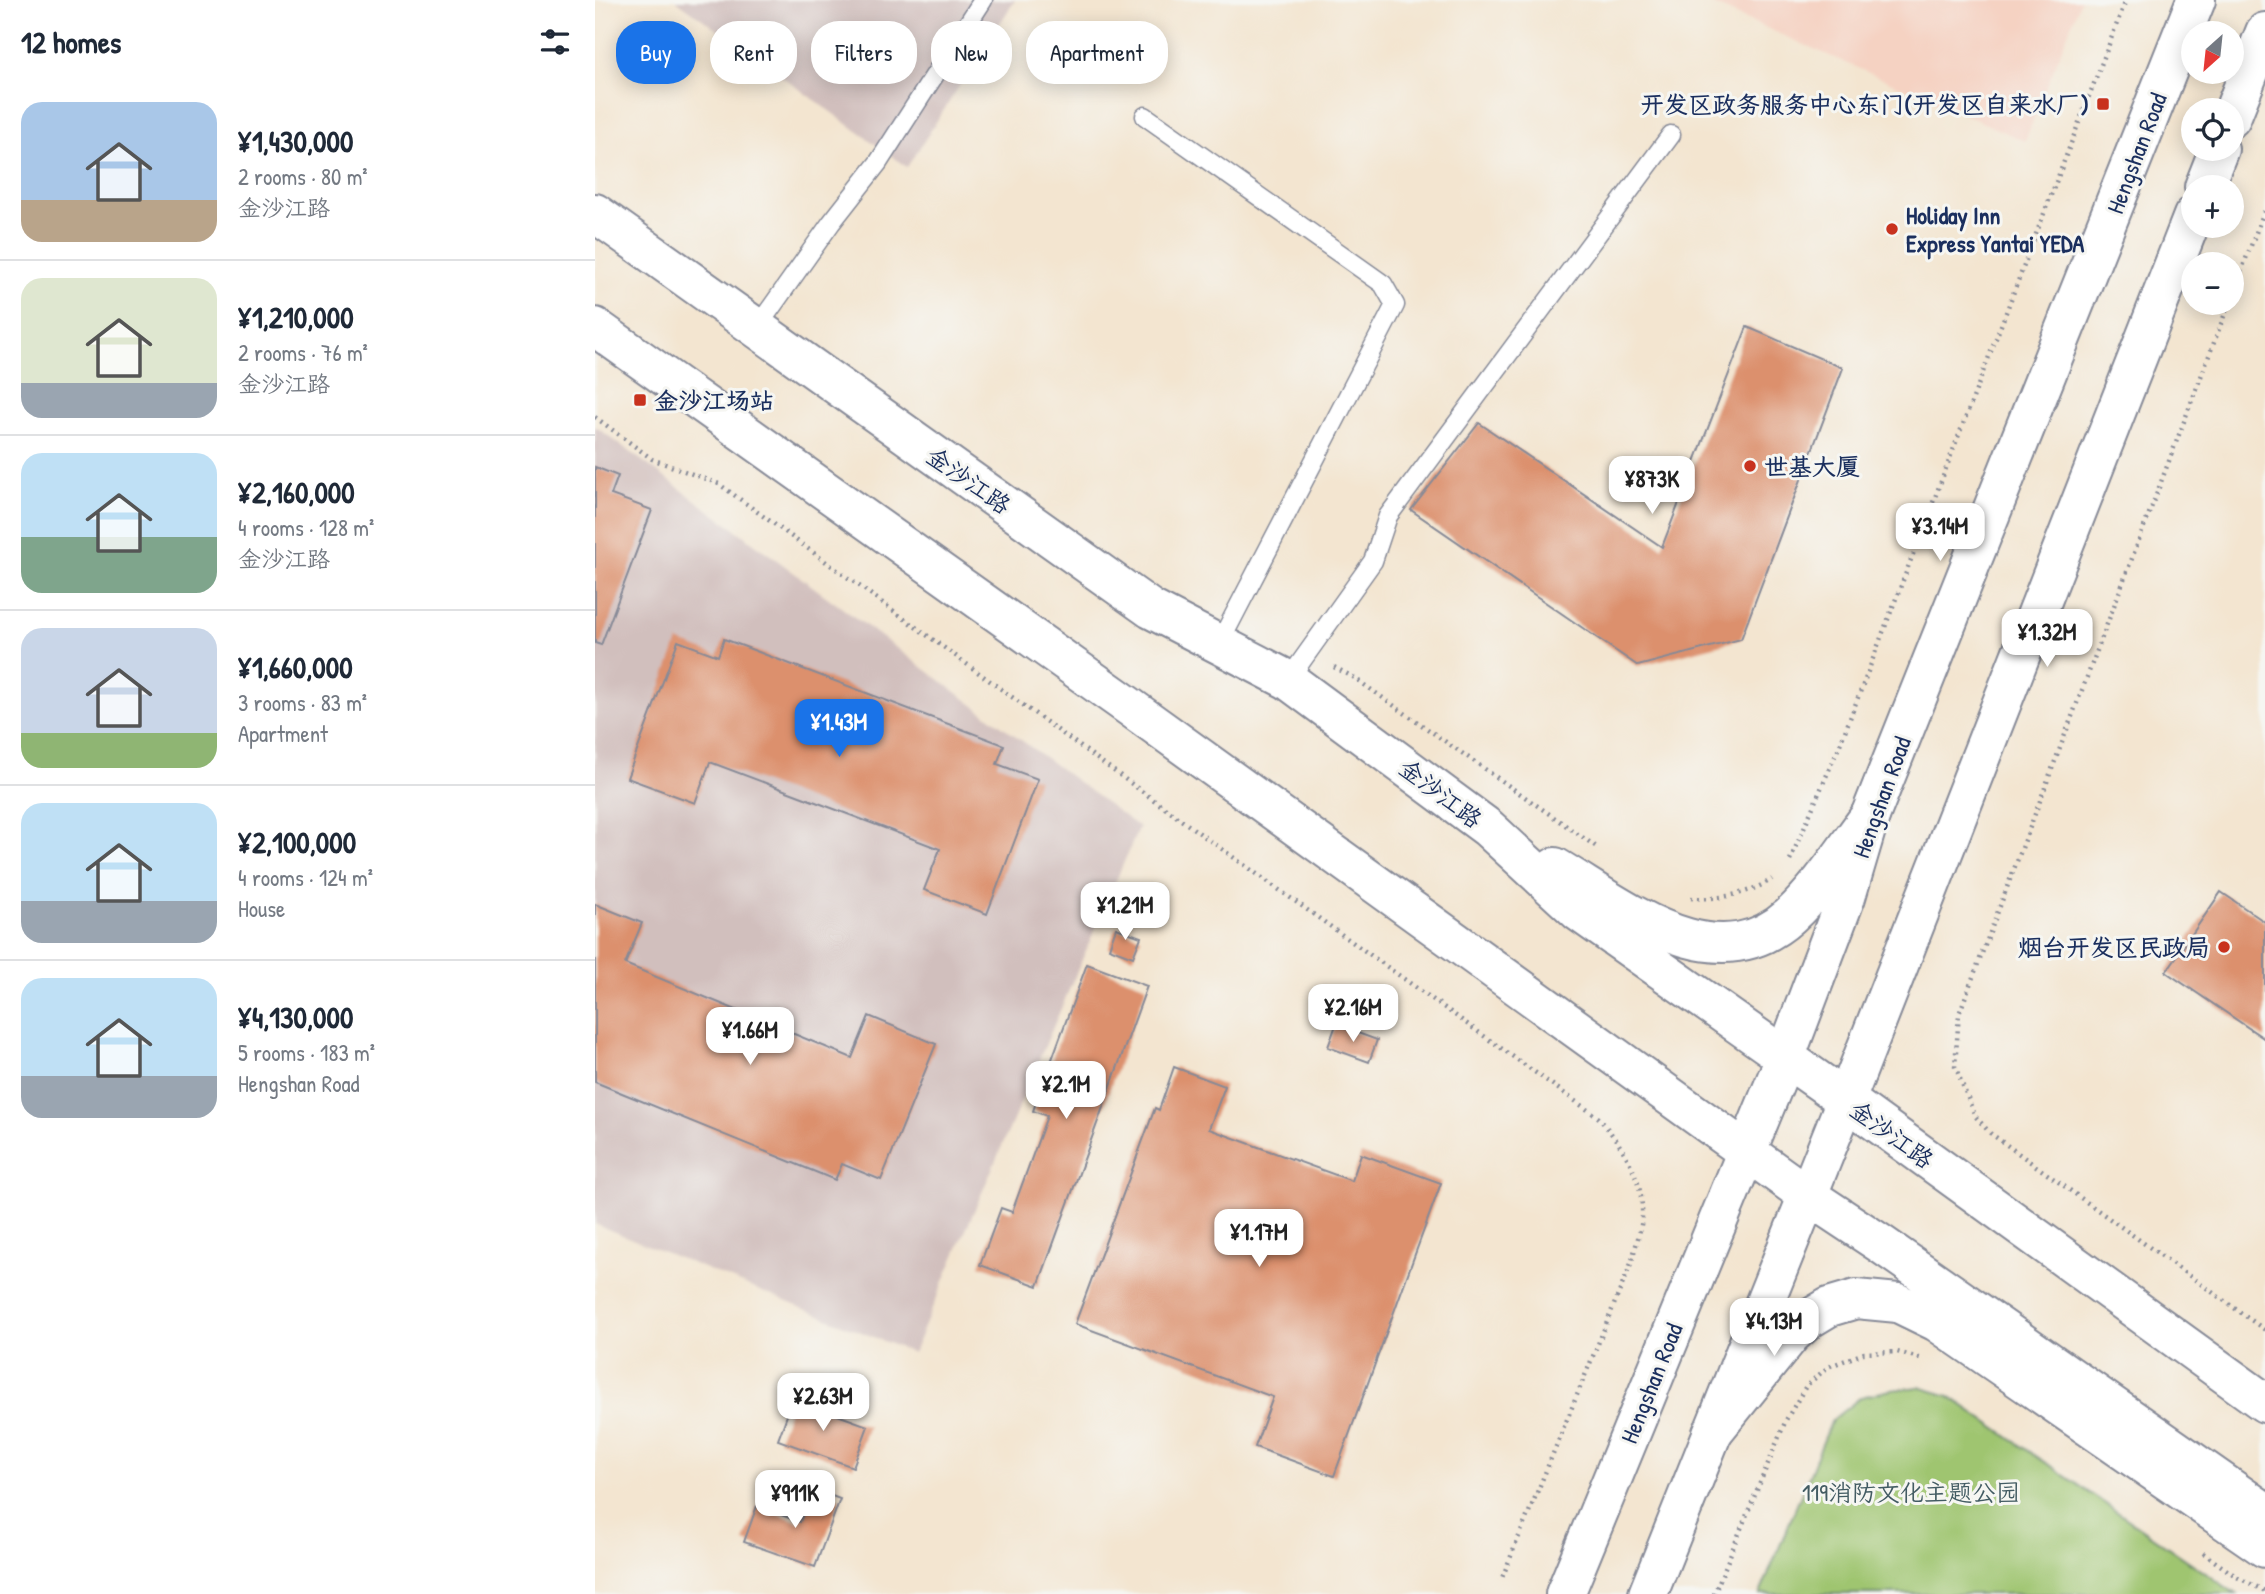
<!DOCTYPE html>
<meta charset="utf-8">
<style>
:root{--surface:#fff;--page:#f2f2f3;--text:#1f2937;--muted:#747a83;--line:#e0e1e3;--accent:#1a73e8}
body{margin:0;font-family:"Patrick Hand","LXGW WenKai TC",sans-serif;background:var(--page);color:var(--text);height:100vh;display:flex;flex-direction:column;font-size:26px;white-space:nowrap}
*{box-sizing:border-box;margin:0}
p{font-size:23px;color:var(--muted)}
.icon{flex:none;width:38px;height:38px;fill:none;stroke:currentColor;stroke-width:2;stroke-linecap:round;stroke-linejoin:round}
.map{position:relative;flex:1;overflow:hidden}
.details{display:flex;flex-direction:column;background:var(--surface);width:595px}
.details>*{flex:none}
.hud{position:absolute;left:21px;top:21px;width:665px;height:63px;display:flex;gap:14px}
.needle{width:46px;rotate:207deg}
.buttons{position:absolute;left:1586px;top:21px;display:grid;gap:14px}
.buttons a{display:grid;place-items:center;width:63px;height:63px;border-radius:50%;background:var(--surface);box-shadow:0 4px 18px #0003;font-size:35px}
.price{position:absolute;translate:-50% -60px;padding:0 16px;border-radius:14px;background:#fff;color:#222;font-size:23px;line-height:46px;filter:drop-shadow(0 2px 4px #0008)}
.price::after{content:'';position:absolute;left:50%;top:42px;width:21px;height:16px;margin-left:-10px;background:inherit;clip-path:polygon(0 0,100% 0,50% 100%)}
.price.on{background:var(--accent);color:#fff}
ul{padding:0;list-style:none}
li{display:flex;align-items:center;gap:21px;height:175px;padding:0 21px}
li+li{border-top:2px solid var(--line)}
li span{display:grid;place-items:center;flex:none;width:196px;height:140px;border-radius:21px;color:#555}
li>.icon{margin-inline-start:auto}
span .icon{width:84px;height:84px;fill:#fffc;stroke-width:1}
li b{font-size:30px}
h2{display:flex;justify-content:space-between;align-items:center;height:84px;padding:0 21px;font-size:30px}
.pill{padding:0 24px;border-radius:28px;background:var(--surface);box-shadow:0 4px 18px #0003;font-size:24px;line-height:63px}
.pill.on{background:var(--accent);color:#fff}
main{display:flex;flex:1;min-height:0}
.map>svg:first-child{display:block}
.built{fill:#f5d2c2}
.industrial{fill:#d1bfbd}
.green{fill:#9fc570;stroke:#5d7a67;stroke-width:2}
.building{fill:#dc906d}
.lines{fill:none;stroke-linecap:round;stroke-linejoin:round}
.lane-casing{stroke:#878a97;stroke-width:21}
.secondary-casing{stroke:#878a97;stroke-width:42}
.primary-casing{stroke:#878a97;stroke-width:42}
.path{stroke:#878a97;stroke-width:4.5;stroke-dasharray:2 5;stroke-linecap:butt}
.lane{stroke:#fff;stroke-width:18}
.secondary{stroke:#fff;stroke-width:38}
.primary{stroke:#fff;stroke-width:38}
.poi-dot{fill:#c8321e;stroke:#f6f6f2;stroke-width:2.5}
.labels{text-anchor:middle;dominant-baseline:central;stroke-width:6;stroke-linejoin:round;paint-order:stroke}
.poi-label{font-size:24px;font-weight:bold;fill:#1b2f5e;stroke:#f6f6f2;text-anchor:start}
.street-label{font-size:24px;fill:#1b2f5e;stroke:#f6f6f2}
.park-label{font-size:24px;fill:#435c63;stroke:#f6f6f2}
</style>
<main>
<section class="details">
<h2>12 homes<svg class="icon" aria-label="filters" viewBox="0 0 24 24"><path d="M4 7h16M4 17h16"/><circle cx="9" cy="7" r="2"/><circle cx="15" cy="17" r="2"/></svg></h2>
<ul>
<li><span style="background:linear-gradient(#a9c7e8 70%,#b9a48a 0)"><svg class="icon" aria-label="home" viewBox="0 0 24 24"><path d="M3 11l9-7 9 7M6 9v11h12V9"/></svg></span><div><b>¥1,430,000</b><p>2 rooms · 80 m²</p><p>金沙江路</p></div></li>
<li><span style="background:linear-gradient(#dfe7d0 75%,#9aa5b1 0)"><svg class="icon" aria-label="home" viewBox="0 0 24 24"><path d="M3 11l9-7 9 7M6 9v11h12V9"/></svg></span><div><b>¥1,210,000</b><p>2 rooms · 76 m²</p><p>金沙江路</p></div></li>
<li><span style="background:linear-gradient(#bfe0f5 60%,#7fa58c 0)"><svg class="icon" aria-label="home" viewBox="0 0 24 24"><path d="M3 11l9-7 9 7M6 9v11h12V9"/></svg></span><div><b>¥2,160,000</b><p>4 rooms · 128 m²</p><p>金沙江路</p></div></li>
<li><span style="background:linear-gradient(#c9d6e8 75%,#8fb573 0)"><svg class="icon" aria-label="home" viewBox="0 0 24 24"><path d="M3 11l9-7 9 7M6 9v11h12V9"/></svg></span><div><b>¥1,660,000</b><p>3 rooms · 83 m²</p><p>Apartment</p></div></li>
<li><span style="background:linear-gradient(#bfe0f5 70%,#9aa5b1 0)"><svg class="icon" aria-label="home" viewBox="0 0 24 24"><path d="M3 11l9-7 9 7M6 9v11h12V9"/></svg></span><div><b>¥2,100,000</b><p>4 rooms · 124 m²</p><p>House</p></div></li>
<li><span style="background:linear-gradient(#bfe0f5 70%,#9aa5b1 0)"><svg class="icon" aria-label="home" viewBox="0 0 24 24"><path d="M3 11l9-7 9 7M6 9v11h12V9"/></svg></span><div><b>¥4,130,000</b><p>5 rooms · 183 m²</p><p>Hengshan Road</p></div></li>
</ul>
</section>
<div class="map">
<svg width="1670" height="1594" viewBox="0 0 1670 1594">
<rect width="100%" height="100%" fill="#f6f6f2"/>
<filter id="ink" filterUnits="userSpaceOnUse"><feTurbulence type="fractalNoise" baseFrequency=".0143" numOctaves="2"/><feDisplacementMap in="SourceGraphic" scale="14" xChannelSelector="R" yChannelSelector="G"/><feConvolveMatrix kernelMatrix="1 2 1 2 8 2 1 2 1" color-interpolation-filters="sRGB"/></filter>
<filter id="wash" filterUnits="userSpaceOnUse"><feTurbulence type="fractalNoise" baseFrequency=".00686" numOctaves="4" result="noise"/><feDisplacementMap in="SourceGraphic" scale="28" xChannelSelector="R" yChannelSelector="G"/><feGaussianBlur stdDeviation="1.57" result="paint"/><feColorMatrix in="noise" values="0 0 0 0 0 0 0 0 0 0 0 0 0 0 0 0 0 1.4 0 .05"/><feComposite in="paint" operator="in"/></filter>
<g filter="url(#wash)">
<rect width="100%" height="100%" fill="#f3e5d0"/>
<!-- built -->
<path class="built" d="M1107,0H1486L1430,141Z"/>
<!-- industrial -->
<path class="industrial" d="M81,0H420L312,167Z
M0,426L544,827L318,1353L0,1224Z"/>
<!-- green -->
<path class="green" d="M1324,1387L1354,1396L1641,1594H1165L1237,1420L1266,1397L1296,1390Z"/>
<g id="blocks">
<!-- building -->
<path class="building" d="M1152,327L1248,368L1146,639L1043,666L816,510L884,423L1067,547Z
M0,467L23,476L16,495L57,510L6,645L0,643Z
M129,639L409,745L402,764L443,779L392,914L329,890L345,849L115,762L100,803L32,778L83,641L123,656Z
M1626,892L1670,922V1039L1571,972Z
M0,904L47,923L30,964L257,1058L274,1016L341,1044L286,1180L247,1164L240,1180L0,1082Z
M521,928L546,937L538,957L514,948Z
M492,964L552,986L443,1286L385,1265L406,1208L417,1212L452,1116L438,1111Z
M741,1025L782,1040L774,1062L733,1047Z
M579,1067L630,1086L614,1129L757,1181L766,1154L846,1183L739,1476L660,1447L678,1397L480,1324L560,1108L564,1110Z
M198,1399L273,1426L258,1467L183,1440Z
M218,1489L245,1499L220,1567L149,1542L162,1506L205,1522Z"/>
</g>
</g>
<g filter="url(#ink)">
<use href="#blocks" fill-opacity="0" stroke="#878a97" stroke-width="2"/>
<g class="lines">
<!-- lane casing -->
<g class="lane-casing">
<path id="lane" d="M550,116L788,284L800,305L624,644
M161,329L236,223L283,163L388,0
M693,680L778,561L793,516L1076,135"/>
</g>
<!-- secondary casing -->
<g class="secondary-casing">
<path id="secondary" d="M1636,118L1670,32
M1609,187L1624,149
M970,1594L1190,1058L1251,897L1275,816L1601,0
M1053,1594L1251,1100L1598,216"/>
</g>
<!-- primary casing -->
<g class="primary-casing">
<path id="primary" d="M0,213L556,609L693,680L893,828L984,912L1251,1100L1670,1403
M0,327L535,707L1212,1195L1286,1244L1670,1512
M960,867C1028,907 1120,984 1195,916C1226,887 1250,849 1275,816
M1117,1433L1196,1335L1214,1319L1234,1307L1261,1299L1303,1303L1342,1322L1670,1548"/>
</g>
<!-- path -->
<path class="path" d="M1636,298L1670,209
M1634,303L1364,1014L1360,1066L1380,1116L1395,1133L1670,1330
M0,417L57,459L124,484L589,822L1004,1118C1028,1147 1049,1178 1047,1217C1046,1231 1040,1247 1037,1261L907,1578
M739,667L758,677L1003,848
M1195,860L1244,747L1531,0
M1096,898C1122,900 1155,894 1177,879
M1608,1553L1642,1577L1670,1591
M1119,1594L1191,1420L1211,1386L1233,1367L1269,1353L1302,1352L1328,1359"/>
<!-- lane -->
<use href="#lane" class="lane"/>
<!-- secondary -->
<use href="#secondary" class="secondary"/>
<!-- primary -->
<use href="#primary" class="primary"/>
</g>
</g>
<!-- markers -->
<g class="poi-dot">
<rect x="1501" y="97" width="14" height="14" rx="3.5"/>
<circle cx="1297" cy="229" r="7"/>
<rect x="38" y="393" width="14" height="14" rx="3.5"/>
<circle cx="1155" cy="466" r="7"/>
<circle cx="1629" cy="947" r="7"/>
</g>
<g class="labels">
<!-- poi labels -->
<g class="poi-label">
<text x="1494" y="104" text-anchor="end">开发区政务服务中心东门(开发区自来水厂)</text>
<text x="1311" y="215">Holiday Inn<tspan x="1311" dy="28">Express Yantai YEDA</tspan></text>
<text x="59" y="400">金沙江场站</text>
<text x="1169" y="466">世基大厦</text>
<text x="1615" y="947" text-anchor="end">烟台开发区民政局</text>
</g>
<!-- street labels -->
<g class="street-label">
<text transform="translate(1541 153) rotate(-69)">Hengshan Road</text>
<text transform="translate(374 480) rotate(35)">金沙江路</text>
<text transform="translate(846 793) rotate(37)">金沙江路</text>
<text transform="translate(1286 797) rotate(-70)">Hengshan Road</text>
<text transform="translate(1297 1134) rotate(36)">金沙江路</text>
<text transform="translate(1056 1383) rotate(-68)">Hengshan Road</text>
</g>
<!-- park labels -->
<g class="park-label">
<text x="1316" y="1492">119消防文化主题公园</text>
</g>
</g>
</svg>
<div class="buttons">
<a><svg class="needle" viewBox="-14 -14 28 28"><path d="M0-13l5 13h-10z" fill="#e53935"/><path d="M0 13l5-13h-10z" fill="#747a83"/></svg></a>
<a><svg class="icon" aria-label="locate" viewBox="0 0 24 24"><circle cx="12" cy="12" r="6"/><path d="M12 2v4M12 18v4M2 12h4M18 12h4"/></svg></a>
<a>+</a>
<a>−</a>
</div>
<b class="price" style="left:1057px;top:516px">¥873K</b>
<b class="price" style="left:1345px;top:563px">¥3.14M</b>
<b class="price" style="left:1452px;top:669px">¥1.32M</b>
<b class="price on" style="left:244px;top:759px">¥1.43M</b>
<b class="price" style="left:530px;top:942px">¥1.21M</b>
<b class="price" style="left:758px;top:1044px">¥2.16M</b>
<b class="price" style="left:155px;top:1067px">¥1.66M</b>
<b class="price" style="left:471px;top:1121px">¥2.1M</b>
<b class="price" style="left:664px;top:1269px">¥1.17M</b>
<b class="price" style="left:1179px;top:1358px">¥4.13M</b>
<b class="price" style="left:228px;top:1433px">¥2.63M</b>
<b class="price" style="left:200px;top:1530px">¥911K</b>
<div class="hud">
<a class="pill on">Buy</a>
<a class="pill">Rent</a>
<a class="pill">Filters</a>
<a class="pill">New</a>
<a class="pill">Apartment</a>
</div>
</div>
</main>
